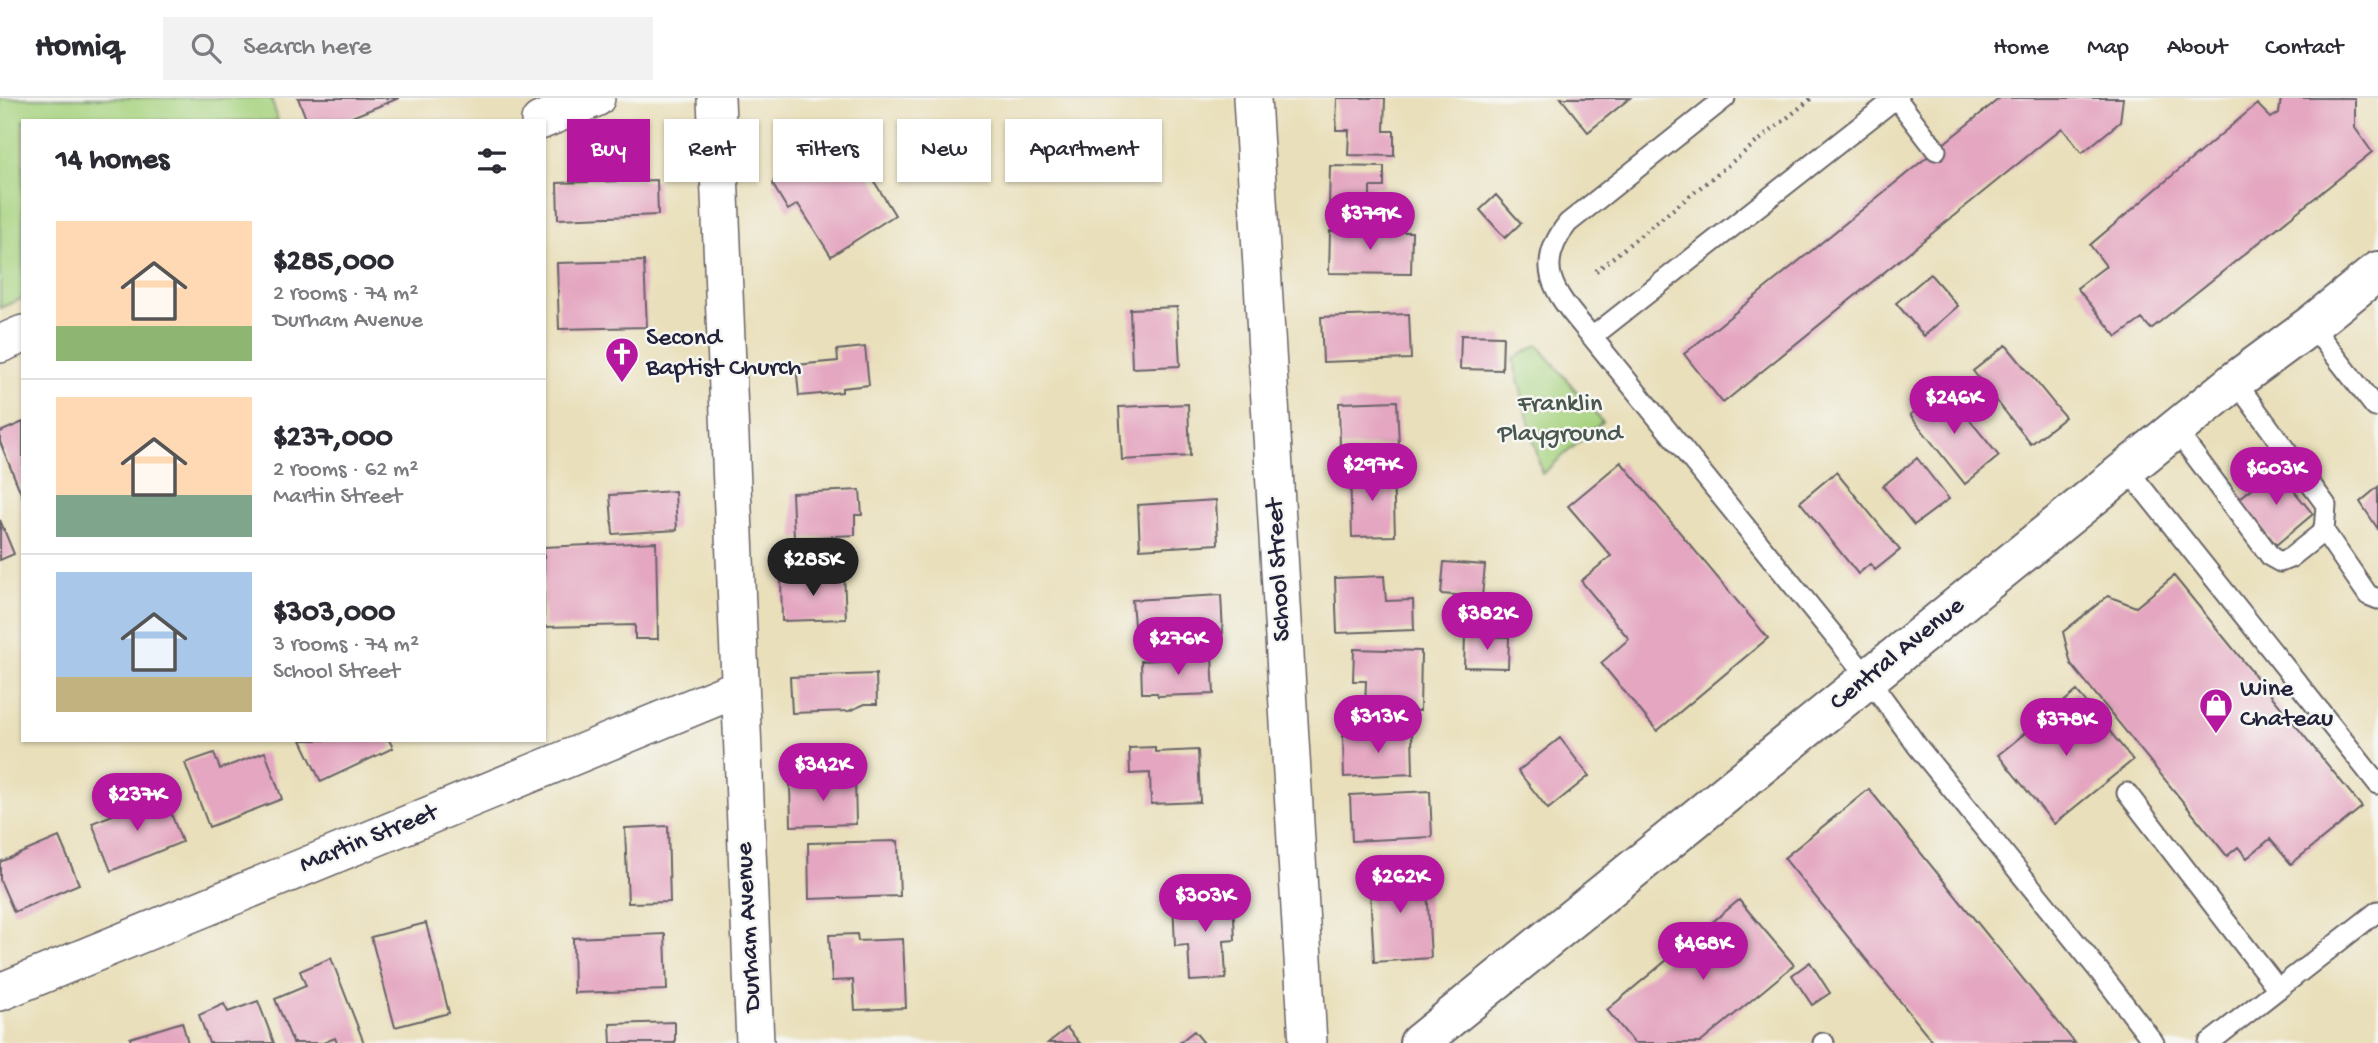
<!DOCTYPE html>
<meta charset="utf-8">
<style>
:root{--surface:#fff;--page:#f2f2f3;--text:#2b2b33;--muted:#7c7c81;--line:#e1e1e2;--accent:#b5179e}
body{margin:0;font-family:"Gochi Hand",sans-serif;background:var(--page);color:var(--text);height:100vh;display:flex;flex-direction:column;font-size:26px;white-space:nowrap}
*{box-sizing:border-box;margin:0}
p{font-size:23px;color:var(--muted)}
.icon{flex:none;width:38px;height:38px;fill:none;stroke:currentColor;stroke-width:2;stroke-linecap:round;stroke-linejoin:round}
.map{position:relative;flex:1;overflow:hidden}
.sheet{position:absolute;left:21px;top:21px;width:525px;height:623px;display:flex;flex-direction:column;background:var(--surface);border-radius:0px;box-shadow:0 2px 5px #0004}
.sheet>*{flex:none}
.hud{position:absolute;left:567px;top:21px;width:665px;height:63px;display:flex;gap:14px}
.price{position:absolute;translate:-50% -60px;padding:0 16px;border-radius:24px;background:var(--accent);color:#fff;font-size:23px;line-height:46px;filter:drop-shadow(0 2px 4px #0008)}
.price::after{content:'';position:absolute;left:50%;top:42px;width:21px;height:16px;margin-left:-10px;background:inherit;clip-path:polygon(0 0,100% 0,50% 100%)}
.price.current{background:#222;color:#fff}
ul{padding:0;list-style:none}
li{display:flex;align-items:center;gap:21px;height:175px;padding:0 35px}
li+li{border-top:2px solid var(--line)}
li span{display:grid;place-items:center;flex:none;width:196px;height:140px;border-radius:0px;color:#555}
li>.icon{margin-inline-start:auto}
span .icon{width:84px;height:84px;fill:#fffc;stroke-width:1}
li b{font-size:30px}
h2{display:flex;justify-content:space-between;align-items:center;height:84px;padding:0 35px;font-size:30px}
.chip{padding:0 24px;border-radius:0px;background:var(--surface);box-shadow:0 2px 5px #0004;font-size:24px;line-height:63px}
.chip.current{background:var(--accent);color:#fff}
header{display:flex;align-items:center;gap:42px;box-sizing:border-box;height:98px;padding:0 35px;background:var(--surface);border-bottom:2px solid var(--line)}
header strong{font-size:33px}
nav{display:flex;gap:38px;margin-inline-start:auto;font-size:24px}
.search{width:490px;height:63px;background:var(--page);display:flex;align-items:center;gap:18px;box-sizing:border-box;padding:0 24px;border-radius:0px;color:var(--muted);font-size:26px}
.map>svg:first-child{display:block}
.green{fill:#a7d380;stroke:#647a5e;stroke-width:2}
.building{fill:#e4a6c0}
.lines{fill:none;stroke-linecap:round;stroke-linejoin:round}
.service-casing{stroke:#686467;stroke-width:23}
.minor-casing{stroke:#686467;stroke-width:40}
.tertiary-casing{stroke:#686467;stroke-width:42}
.path{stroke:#686467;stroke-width:4.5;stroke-dasharray:2 5;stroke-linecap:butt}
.service{stroke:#fff;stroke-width:19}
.minor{stroke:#fff;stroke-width:37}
.tertiary{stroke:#fff;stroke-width:38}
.labels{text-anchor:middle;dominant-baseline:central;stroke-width:5;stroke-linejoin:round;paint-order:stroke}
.poi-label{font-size:26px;fill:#22223b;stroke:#f6f6f2;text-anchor:start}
.park-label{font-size:26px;fill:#4a5750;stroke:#f6f6f2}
.street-label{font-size:26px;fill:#22223b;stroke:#f6f6f2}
</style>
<header>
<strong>Homiq</strong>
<div class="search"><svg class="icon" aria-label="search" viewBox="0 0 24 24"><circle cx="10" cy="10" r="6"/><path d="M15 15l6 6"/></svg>Search here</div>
<nav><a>Home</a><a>Map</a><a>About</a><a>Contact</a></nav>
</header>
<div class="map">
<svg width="2378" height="945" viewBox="0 0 2378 945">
<rect width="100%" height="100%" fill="#f6f6f2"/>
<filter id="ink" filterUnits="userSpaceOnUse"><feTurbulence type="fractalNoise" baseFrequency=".0143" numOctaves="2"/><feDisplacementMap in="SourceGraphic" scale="14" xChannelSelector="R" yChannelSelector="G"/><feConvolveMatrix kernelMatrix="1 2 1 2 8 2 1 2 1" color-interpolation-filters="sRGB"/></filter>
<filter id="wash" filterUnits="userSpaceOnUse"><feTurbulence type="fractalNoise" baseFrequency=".00686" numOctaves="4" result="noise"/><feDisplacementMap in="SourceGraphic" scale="28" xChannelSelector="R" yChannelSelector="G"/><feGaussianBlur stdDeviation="1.57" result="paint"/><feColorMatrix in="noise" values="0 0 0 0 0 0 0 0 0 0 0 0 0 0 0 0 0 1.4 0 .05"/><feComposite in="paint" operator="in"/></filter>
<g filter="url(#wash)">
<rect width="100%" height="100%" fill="#e9dfba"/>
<!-- green -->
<path class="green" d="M0,0H271L278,23H23V200L0,210Z
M1538,247L1602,324L1542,376L1513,261Z"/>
<g id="blocks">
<!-- building -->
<path class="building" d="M298,0H399L342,23H307Z
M1337,0H1385L1384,33H1394V58L1348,57L1349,32H1336Z
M1561,0H1630L1588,34Z
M2000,0H2123L2120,24L2082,55L2062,30L1723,305L1684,256Z
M2281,0H2355V30L2372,54L2151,231L2142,221L2117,239L2077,190L2106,168L2090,147L2257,6L2271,20L2279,15Z
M849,43L895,117L831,158L798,106L788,112L773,87L776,75L813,52L819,62Z
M1330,68L1384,69V89H1370V108H1329Z
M657,82L658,117L558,121L557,85Z
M1496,97L1521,125L1505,140L1480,112Z
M1330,133L1412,134L1411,176L1329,175Z
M644,163L647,229L559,231L557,165Z
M1930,176L1958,208L1924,238L1896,205Z
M1177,209L1180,268L1132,270L1130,211Z
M1409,216L1411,261L1323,264L1321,219Z
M1461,237L1503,238L1502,272L1460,271Z
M2006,247L2065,319L2031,346L1973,273Z
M865,249L869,287L842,290V294L799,298L796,267L838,263L837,252Z
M1943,289L1999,358L1965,386L1910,317Z
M1397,303L1399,347L1340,349L1339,305Z
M1188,306L1190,358L1122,362L1119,309Z
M23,324V400L0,344V334Z
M1917,360L1949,401L1914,427L1883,388Z
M1621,364L1768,540L1657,633L1601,565L1629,541L1581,483L1611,458L1568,408Z
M1393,371L1395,438L1352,439L1350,372Z
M2276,371L2313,416L2276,447L2239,401Z
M1836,374L1900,452L1875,472L1870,466L1858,476L1800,404Z
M2378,389V431L2360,404Z
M860,392L862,417H855V437L794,440L792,395Z
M675,393L677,432L613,436L610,397Z
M1216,402L1218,446L1140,451L1138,407Z
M0,422L14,456L0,462Z
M656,444L658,541H635V527L544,529V449Z
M1444,464L1485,467L1482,499L1441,496Z
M844,476L846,521L782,523L781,479Z
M1384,478L1386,503L1413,502L1414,532L1337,535L1335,480Z
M2174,478L2362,709L2291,766L2270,741L2247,760L2238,749L2227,758L2071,566L2063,534L2108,498L2136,509Z
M1221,497L1223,535L1135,540L1132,502Z
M1465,538L1509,539L1508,570L1464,569Z
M1354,551L1421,553L1420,613L1365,611L1366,583H1353Z
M1212,559L1214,596L1158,598L1157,595H1142L1141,563Z
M876,576L877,606H865L849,613L792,615L790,579Z
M2077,593L2133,662L2054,726L1998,657Z
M1412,635L1413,676L1344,679L1343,638Z
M1560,640L1589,678L1548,711L1518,673Z
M301,642H389L393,650L321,684Z
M1155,649V654L1198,652L1200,704L1151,706L1150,675L1130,676L1129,650Z
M265,654L282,701L209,729L185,665L214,655L220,671Z
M855,682L856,726L791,728L790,684Z
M1869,691L2075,945H1934L1784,760Z
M1430,693L1432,739L1352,743L1350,697Z
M164,697L182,744L111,773L92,725Z
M668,728L670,804L628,805L625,730Z
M59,739L79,786L14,814L0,782V764Z
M898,743L900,798L809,801L808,745Z
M1426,770L1431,860L1374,864L1369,774Z
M1233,799L1235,842L1224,843L1226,881L1190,883L1188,847L1175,848L1173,802Z
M1739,802L1794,867L1700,945H1634L1607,912Z
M426,825L449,915L395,929L371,839Z
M665,836L667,892L574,895L573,840Z
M857,836L858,843L903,841L906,910L855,912L853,882L832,883L829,837Z
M331,860L364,945H337L335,940L323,945H293L275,901L306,888L300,873Z
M1810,864L1830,895L1812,907L1792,877Z
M258,903L274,945H209L199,917L224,906L228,914Z
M182,924L188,945H131L130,940Z
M675,924V945H611L610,926Z
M1067,930L1080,945H1048Z
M1194,933L1204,945H1179Z"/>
</g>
</g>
<g filter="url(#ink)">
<use href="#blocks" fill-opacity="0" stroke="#686467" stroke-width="2"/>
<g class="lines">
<!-- service casing -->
<g class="service-casing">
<path id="service" d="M1725,0L1568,125C1529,173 1560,200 1592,239L1896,0
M1896,0L1936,52
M2311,227L2375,309L2378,307
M1592,239L1869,581L1918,649L2099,873L2154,945
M2175,331L2271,459L2280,464L2290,460L2324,433L2326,407L2235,283
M2127,371L2378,686
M2324,433L2368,497L2378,501
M2127,695L2278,891
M1823,945H1824
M2209,945L2378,813"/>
</g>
<!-- minor casing -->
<g class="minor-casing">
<path id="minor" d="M716,0L755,945
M1252,0L1308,945
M540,23L596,0
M0,246L23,236
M0,894L739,590"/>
</g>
<!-- tertiary casing -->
<g class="tertiary-casing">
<path id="tertiary" d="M1419,945L2235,283L2311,227L2378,173"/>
</g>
<!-- path -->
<path class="path" d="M1596,173L1812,0"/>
<!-- service -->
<use href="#service" class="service"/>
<!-- minor -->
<use href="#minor" class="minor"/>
<!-- tertiary -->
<use href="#tertiary" class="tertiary"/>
</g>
</g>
<!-- icons -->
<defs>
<g id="church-pin" transform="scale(1.75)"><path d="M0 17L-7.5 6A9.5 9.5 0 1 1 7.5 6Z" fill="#b5179e" stroke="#f6f6f2"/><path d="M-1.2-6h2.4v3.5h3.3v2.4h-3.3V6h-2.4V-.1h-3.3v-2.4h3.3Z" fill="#fff"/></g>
<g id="shop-pin" transform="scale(1.75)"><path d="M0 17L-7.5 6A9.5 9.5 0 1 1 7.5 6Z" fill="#b5179e" stroke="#f6f6f2"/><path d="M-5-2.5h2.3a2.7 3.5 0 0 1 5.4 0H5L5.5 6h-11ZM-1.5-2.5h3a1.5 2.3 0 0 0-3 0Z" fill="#fff"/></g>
</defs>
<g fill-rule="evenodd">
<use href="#church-pin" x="622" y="256"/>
<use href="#shop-pin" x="2216" y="607"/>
</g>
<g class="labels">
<!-- poi labels -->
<g class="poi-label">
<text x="646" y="241">Second<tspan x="646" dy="30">Baptist Church</tspan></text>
<text x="2240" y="592">Wine<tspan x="2240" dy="30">Chateau</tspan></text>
</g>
<!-- park labels -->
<g class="park-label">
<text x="1560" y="307">Franklin<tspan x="1560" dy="30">Playground</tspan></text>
</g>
<!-- street labels -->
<g class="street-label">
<text transform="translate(1280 472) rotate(-93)">School Street</text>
<text transform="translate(1898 557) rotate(-39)">Central Avenue</text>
<text transform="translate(369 742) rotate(-22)">Martin Street</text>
<text transform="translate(750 829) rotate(-93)">Durham Avenue</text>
</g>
</g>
</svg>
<b class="price" style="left:1370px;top:154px">$379K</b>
<b class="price" style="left:1954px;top:338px">$246K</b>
<b class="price" style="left:1372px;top:405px">$297K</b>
<b class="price" style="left:2276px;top:409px">$603K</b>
<b class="price current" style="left:813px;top:500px">$285K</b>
<b class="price" style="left:1487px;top:554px">$382K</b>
<b class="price" style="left:1178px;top:579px">$276K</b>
<b class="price" style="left:1378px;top:657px">$313K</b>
<b class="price" style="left:2066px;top:660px">$378K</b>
<b class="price" style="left:823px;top:705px">$342K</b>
<b class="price" style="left:137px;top:735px">$237K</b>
<b class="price" style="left:1400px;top:817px">$262K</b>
<b class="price" style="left:1205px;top:836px">$303K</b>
<b class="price" style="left:1703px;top:884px">$468K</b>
<div class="hud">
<a class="chip current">Buy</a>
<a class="chip">Rent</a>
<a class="chip">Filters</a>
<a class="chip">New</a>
<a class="chip">Apartment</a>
</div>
<section class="sheet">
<h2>14 homes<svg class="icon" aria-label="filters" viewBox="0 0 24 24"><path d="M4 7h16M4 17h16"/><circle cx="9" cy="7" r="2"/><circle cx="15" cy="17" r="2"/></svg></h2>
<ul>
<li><span style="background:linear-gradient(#ffd9b3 75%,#8fb573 0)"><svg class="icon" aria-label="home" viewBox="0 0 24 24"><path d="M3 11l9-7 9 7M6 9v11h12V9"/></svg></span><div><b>$285,000</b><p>2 rooms · 74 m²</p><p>Durham Avenue</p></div></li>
<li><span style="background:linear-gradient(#ffd9b3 70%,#7fa58c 0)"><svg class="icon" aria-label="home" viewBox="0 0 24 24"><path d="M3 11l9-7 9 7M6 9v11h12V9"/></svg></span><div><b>$237,000</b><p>2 rooms · 62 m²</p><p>Martin Street</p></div></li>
<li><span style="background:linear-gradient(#a9c7e8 75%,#c2b280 0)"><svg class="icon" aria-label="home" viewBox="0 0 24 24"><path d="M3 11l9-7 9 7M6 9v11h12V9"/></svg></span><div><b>$303,000</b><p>3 rooms · 74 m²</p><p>School Street</p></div></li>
</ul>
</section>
</div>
